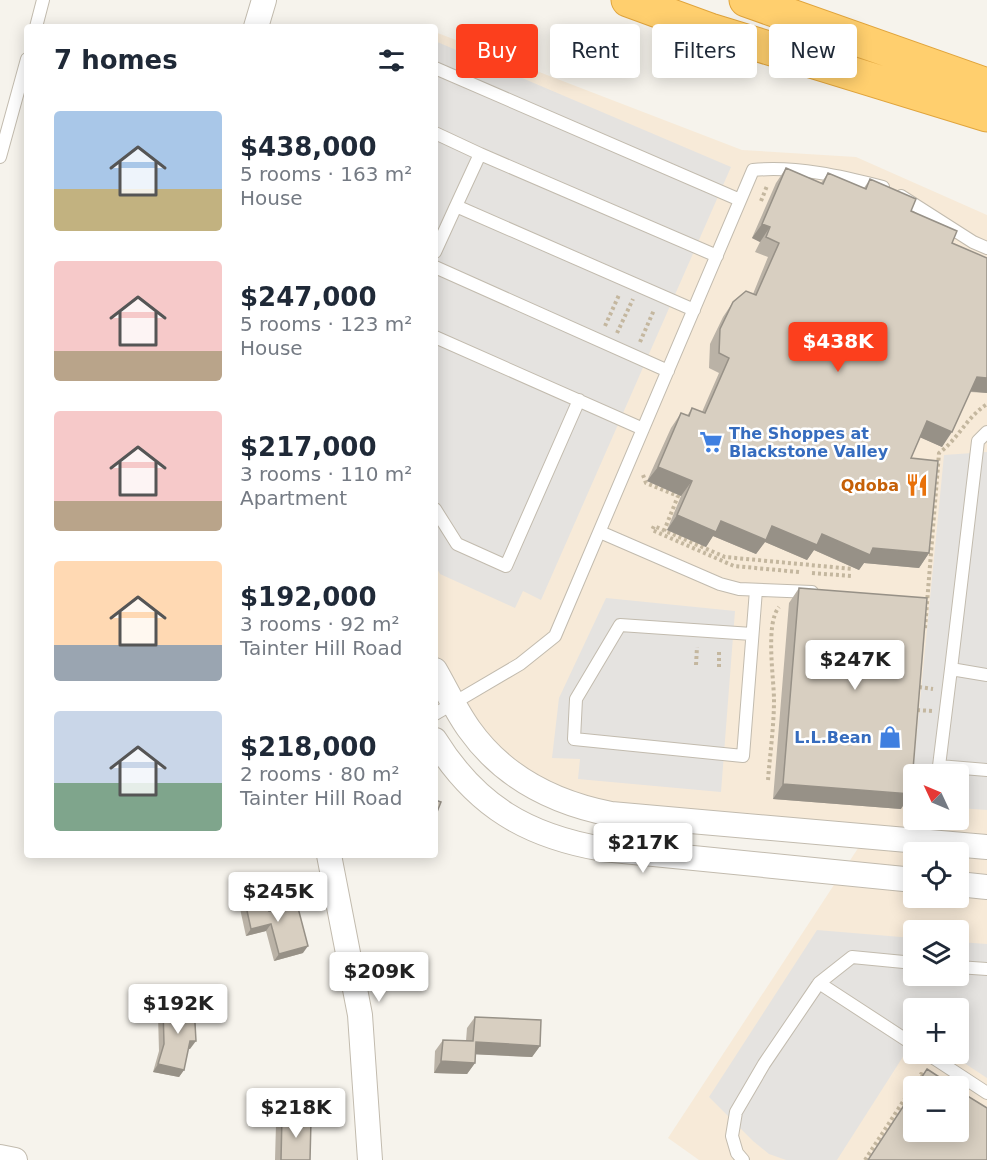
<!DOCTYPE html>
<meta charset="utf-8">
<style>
:root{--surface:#fff;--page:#f2f2f3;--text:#1f2937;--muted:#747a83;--accent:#fc3f1d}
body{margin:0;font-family:"DejaVu Sans",sans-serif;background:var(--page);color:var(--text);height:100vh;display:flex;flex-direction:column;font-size:22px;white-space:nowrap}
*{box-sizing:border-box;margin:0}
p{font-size:20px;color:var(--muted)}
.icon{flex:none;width:33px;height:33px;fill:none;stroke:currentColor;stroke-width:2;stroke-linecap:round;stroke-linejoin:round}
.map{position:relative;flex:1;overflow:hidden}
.panel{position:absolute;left:24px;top:24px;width:414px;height:834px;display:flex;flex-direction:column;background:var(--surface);border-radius:6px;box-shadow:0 3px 15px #0003}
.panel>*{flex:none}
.hud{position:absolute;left:456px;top:24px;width:441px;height:54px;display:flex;gap:12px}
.needle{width:39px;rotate:314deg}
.fabs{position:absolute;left:903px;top:764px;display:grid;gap:12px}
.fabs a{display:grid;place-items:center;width:66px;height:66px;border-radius:6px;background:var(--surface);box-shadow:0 3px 15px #0003;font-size:30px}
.price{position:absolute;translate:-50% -51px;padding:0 14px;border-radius:6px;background:#fff;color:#222;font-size:20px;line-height:39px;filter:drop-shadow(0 2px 3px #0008)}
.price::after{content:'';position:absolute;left:50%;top:36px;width:18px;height:14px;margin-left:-9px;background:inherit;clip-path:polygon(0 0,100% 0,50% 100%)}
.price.current{background:var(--accent);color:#fff}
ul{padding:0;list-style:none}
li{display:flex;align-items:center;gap:18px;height:150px;padding:0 30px}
li span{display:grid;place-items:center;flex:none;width:168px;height:120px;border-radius:6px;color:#555}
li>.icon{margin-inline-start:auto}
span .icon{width:72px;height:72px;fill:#fffc;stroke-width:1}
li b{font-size:26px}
h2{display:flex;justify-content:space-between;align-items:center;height:72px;padding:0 30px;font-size:26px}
.pill{padding:0 21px;border-radius:6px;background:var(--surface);box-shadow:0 3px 15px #0003;font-size:21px;line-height:54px}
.pill.current{background:var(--accent);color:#fff}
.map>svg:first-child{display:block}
.commercial{fill:#f7ead8;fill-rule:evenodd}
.parking{fill:#e5e3e0}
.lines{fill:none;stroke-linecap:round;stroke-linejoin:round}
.service-casing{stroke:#c2bbae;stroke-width:14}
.minor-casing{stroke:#c2bbae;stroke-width:26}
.motorway-casing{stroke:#e0a43c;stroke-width:35}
.path{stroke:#c4b79f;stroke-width:4;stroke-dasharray:3 3;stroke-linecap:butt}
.service{stroke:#fff;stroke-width:12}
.minor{stroke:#fff;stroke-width:24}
.motorway{stroke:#ffcf6e;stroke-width:33}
.wall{fill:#bab2a6}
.shaded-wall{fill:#979187}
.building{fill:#d8cfc1;stroke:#979187;stroke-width:1.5}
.labels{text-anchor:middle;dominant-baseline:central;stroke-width:5;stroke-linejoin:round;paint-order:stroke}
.shop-label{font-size:16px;font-weight:bold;fill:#366cbe;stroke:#fff;text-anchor:start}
.food-label{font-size:16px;font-weight:bold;fill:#c56008;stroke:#fff;text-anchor:end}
</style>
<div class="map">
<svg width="987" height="1160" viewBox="0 0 987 1160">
<rect width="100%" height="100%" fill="#f6f3ec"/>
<!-- commercial -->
<path class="commercial" d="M435,32L742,150L856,157L987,215V1160H699L668,1138L866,836L611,814L527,783L435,670ZM914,774H958V819H914ZM914,852H958V897H914ZM914,930H958V975H914ZM914,1008H958V1053H914ZM914,1086H958V1131H914Z"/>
<!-- parking -->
<path class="parking" d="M435,41L731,167L541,600L523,591L515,608L440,574L435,565Z
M987,452V810L959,808L958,774H914L913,804H910L944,455Z
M606,598L735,611L721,792L578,779L580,759L552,758L559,698Z
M817,930L913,938L914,975H958L959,942L987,944V1078L949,1053H958V1008H914L913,1041L837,1160H786L769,1154L753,1141L709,1097Z"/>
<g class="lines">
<!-- service casing -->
<g class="service-casing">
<path id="service" d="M36,27L43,0
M435,68L740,200
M435,133L480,154
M0,157L27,59
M901,196L973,242L987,248
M435,252L456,206
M435,267L668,371
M694,310L456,206L480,154L717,256
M435,337L643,429
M987,432L978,441L951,669L987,675
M435,509L457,544L506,566L579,400
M600,532L720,584L739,589L812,592
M752,634L620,625L576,699L574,739L743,756L756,590
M951,669L939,766L987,770
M435,714L520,664L555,636L753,170C797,166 841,176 883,187
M958,967L987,969
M819,983L852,957L914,963
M926,1053L987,1093
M743,1160L737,1153L732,1136L736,1112L764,1064L819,983L914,1045"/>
</g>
<!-- minor casing -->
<g class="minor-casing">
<path id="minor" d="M256,27L264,0
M435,670C446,689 456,711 469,729C503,777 555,803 611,814L987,847
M435,740C476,806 527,836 603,849L914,880
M329,855L360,1015L370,1160
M958,884L987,887
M0,1157L15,1160"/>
</g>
<!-- motorway casing -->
<g class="motorway-casing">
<path id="motorway" d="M628,0L710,30L987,115
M746,0L987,85"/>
</g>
<!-- path -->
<path class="path" d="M761,201L767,186
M605,326L619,295
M617,333L633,299
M640,342L654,310
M643,475L646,483L678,496L664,531
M799,572L734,566L652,530L654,526L725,557L853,569
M812,573L851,576
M925,628L939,453C959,438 966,418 987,404
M696,665L697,647
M719,667V649
M919,687L933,689
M917,710L932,711
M768,780C770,754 774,726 774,700C774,678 765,624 779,607
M865,1160L921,1074L927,1077"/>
<!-- service -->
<use href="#service" class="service"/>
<!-- minor -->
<use href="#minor" class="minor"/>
<!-- motorway -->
<use href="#motorway" class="motorway"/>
</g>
<!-- wall -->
<path class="wall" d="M786,168L821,183L828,173L864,188L870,179L952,243L987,258V393L970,392L942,447L920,437L911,458L929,553L919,568L864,563L859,570L814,550L807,560L765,542L756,554L713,536L706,547L667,530L681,496L647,481L671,428L681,413L687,416L692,408L702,412L719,373L709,368L710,344L723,317L733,302L753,294L768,257L755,252L760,242L752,238L776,183Z
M799,588L901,809L773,799L789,603Z
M244,897L269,911L303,953L274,961L266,931L246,936L239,904Z
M163,1007L190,1049H188L184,1070L179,1077L153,1072L159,1051L158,1015Z
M475,1017L540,1046L532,1057L475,1054V1063L467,1074L434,1073L435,1051L443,1040L466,1041L467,1028Z
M282,1116L310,1160H275L276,1124Z"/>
<!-- shaded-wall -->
<path class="shaded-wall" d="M762,224L770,227L760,242L752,238Z
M977,377L987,378V393L967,391Z
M927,421L952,432L942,447L917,436Z
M658,467L692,481L681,496L647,481Z
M677,515L772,526L822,534L873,548L929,553L919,568L864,563L859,570L814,550L807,560L765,542L756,554L713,536L706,547L667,530Z
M783,784L911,794L901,809L773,799Z
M271,924L266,931L246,936L251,929Z
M308,946L303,953L274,961L279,954Z
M190,1041H196L190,1049H184Z
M476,1042L540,1046L532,1057L468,1054Z
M441,1061L475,1063L467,1074L434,1073Z
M158,1064L184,1070L179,1077L153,1072Z"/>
<!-- building -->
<path class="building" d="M786,168L823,184L828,173L866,189L870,179L916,199L911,211L957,231L952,243L987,258V378L977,377L952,432L927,421L911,458L938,461L929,553L873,548L870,555L822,534L817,545L772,526L766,540L721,521L716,532L677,515L692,481L658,467L681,413L689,416L692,408L705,413L729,358L719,353L720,329L733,302L746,291L756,295L779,243L766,237L770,227L762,224Z
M799,588L927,598L911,794L783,784Z
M435,800L441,802L435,817Z
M264,892L269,911L297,904L308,946L279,954L271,924L251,929L244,897Z
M194,1005L196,1041H190L184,1070L158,1064L164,1044L163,1007Z
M475,1017L541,1020L540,1046L476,1042L475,1063L441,1061L443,1040L473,1041Z
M927,1069L953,1086H916Z
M914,1090V1131H958V1090L987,1108V1160H868Z
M282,1116L311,1120L310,1160H281Z"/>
<!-- icons -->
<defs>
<g id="supermarket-bare" transform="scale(1.8)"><path d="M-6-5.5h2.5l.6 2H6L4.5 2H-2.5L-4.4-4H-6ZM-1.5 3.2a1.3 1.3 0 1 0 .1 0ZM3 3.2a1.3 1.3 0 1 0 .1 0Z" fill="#3f7fe0" stroke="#fff" stroke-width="2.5" paint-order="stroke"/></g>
<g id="restaurant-bare" transform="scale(1.8)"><path d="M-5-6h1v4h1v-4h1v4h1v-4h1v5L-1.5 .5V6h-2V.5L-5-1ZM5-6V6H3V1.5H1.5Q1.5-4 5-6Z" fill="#e8710a" stroke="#fff" stroke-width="2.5" paint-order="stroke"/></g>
<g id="shop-bare" transform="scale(1.8)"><path d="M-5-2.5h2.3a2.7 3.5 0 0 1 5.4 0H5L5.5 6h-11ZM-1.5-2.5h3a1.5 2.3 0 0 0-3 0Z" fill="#3f7fe0" stroke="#fff" stroke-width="2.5" paint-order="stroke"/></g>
</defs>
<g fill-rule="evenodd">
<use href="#supermarket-bare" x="711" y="442"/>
<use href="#restaurant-bare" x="917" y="485"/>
<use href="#shop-bare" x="890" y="737"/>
</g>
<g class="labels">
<!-- shop labels -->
<g class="shop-label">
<text x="729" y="433">The Shoppes at<tspan x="729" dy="18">Blackstone Valley</tspan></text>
<text x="872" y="737" text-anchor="end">L.L.Bean</text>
</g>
<!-- food labels -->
<g class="food-label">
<text x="899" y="485">Qdoba</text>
</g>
</g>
</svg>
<div class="fabs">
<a><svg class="needle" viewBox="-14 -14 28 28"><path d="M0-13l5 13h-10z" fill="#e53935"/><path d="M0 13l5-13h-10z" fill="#747a83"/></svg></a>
<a><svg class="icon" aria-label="locate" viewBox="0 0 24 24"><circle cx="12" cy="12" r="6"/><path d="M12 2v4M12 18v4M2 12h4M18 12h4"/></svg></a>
<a><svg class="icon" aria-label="layers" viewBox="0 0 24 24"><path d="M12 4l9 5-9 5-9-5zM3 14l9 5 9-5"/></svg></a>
<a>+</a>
<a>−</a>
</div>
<b class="price current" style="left:838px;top:373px">$438K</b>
<b class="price" style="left:855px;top:691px">$247K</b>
<b class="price" style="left:643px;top:874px">$217K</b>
<b class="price" style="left:278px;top:923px">$245K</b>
<b class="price" style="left:379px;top:1003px">$209K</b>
<b class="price" style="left:178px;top:1035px">$192K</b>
<b class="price" style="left:296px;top:1139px">$218K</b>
<div class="hud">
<a class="pill current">Buy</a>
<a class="pill">Rent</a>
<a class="pill">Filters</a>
<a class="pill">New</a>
</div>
<section class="panel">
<h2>7 homes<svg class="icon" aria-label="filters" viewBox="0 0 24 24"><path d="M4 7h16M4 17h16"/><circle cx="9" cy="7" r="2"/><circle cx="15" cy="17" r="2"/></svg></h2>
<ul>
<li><span style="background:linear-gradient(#a9c7e8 65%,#c2b280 0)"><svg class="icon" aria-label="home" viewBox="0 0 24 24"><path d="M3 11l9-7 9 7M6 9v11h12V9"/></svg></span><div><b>$438,000</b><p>5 rooms · 163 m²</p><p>House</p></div></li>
<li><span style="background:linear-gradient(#f6c9c9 75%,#b9a48a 0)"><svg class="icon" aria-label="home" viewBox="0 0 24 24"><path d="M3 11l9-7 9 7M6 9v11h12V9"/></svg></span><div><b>$247,000</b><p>5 rooms · 123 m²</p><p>House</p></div></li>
<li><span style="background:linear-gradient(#f6c9c9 75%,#b9a48a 0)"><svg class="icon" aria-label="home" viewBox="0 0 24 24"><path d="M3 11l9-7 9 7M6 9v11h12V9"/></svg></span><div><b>$217,000</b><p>3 rooms · 110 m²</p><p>Apartment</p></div></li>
<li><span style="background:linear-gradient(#ffd9b3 70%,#9aa5b1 0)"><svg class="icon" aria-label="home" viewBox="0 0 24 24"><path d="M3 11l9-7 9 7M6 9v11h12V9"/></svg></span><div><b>$192,000</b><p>3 rooms · 92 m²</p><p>Tainter Hill Road</p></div></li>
<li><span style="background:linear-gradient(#c9d6e8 60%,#7fa58c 0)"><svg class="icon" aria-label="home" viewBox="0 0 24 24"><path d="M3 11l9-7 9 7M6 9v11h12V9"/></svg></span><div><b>$218,000</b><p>2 rooms · 80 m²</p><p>Tainter Hill Road</p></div></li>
</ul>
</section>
</div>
